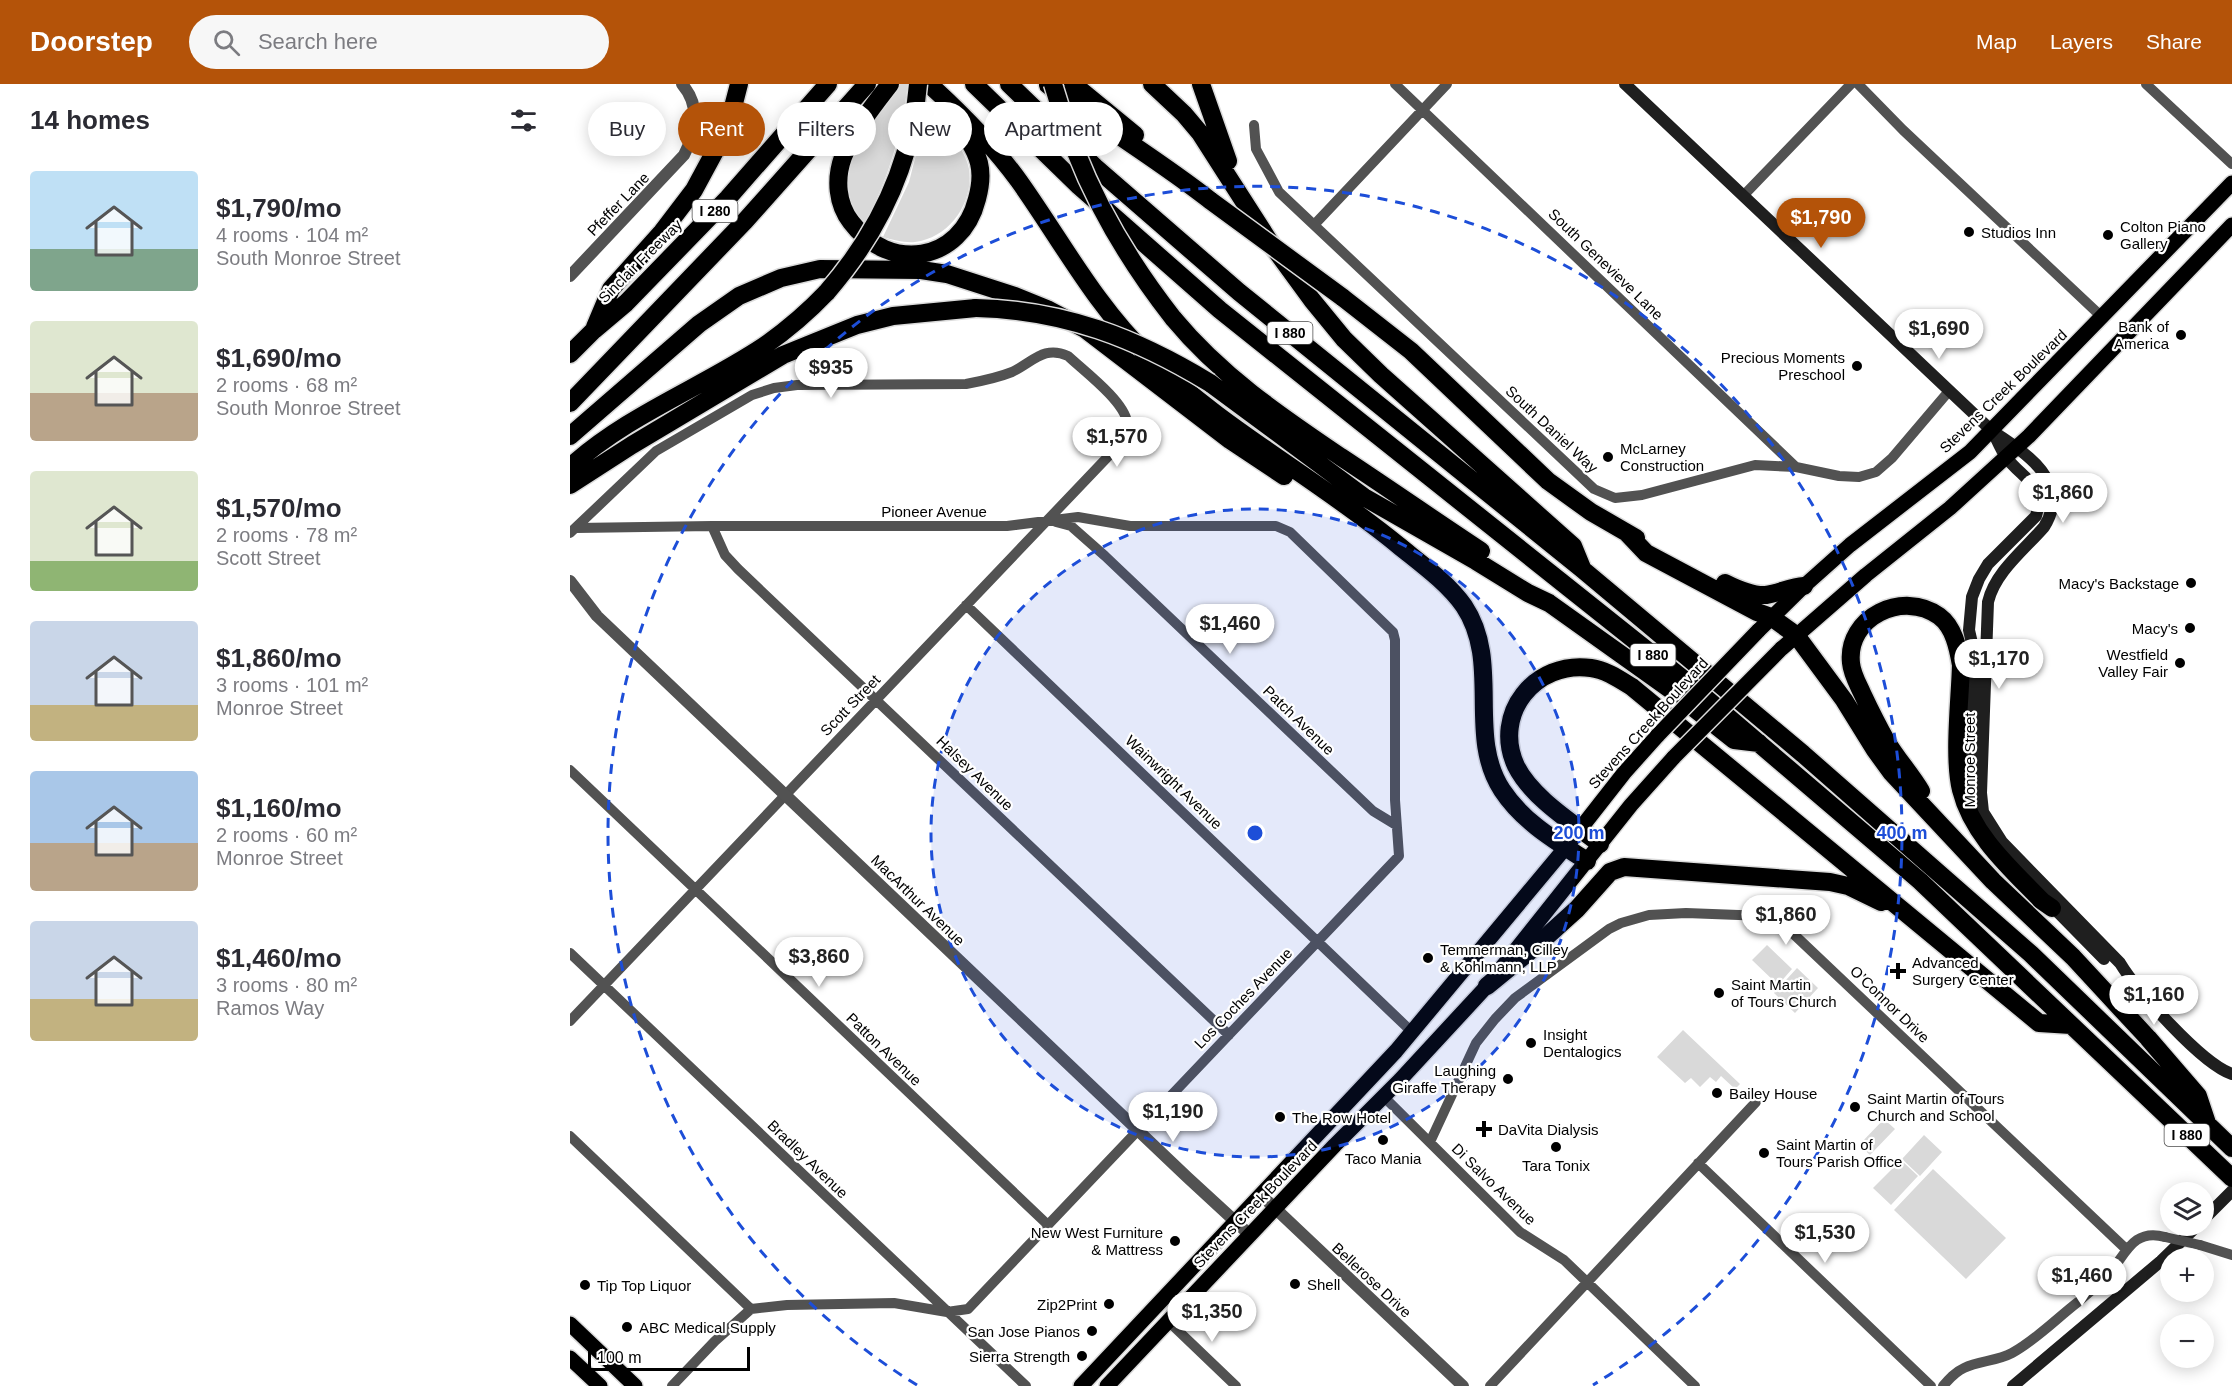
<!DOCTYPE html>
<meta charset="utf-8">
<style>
:root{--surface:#fff;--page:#f7f7f7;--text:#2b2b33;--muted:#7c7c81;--accent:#b45309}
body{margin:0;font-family:Helvetica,sans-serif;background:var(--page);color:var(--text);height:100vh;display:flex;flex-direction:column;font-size:22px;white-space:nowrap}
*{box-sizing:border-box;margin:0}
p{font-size:20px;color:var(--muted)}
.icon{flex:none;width:33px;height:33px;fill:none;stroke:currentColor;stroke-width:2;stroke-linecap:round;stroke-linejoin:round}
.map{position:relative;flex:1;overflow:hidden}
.drawer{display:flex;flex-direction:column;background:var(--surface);width:570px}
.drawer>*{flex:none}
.hud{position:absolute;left:18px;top:18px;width:570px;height:54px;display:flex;gap:12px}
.fabs{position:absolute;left:1590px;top:1098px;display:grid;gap:12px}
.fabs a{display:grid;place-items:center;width:54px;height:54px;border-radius:50%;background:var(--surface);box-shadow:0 3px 15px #0003;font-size:30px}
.scale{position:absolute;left:18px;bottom:15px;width:162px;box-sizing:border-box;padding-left:6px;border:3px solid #000;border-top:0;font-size:16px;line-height:21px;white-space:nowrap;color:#000;-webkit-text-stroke:4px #fff;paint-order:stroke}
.price{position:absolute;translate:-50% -51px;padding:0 14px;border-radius:21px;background:#fff;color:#222;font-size:20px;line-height:39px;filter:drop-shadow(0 2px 3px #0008)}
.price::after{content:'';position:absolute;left:50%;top:36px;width:18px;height:14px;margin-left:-9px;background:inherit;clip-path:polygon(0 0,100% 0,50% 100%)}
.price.on{background:var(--accent);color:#fff}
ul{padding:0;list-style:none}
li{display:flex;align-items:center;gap:18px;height:150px;padding:0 30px}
li span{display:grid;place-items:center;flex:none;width:168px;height:120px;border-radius:6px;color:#555}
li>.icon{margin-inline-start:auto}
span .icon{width:72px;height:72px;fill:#fffc;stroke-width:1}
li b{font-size:26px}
h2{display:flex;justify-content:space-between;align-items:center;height:72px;padding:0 30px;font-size:26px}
.tag{padding:0 21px;border-radius:27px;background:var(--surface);box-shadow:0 3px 15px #0003;font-size:21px;line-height:54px}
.tag.on{background:var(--accent);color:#fff}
header{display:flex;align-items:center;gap:36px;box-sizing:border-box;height:84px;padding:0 30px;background:var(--accent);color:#fff}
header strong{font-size:28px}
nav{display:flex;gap:33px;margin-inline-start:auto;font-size:21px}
.search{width:420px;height:54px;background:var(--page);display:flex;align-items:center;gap:15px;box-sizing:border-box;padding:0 21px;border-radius:33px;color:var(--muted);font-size:22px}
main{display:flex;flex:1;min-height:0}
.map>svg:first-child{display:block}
.green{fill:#d9d9d9}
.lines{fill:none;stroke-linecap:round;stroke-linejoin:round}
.primary-casing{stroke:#dbdbdb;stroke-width:18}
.motorway-casing{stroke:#dbdbdb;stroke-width:21}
.minor{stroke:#525252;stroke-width:10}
.tertiary{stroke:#525252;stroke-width:12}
.secondary{stroke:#1f1f1f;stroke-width:12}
.primary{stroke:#000;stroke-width:15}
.motorway{stroke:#000;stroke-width:18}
.primary-bridge-casing{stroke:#dbdbdb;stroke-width:18;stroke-linecap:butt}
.motorway-bridge-casing{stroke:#dbdbdb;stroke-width:21;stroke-linecap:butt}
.minor-bridge{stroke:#525252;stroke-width:10}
.primary-bridge{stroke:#000;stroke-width:15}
.motorway-bridge{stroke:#000;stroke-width:18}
.ring{fill:none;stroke:#1d4ed8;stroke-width:3;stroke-dasharray:10 8}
.poi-dot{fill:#000;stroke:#fff;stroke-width:2}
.labels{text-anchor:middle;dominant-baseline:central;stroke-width:4.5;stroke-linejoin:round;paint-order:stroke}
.shield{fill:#fff;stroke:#4c4c4c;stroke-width:1.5}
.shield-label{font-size:14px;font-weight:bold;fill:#000}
.street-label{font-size:15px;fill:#000;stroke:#fff}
.poi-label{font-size:15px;fill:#000;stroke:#fff;text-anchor:start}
.centre{fill:#1d4ed8;stroke:#fff;stroke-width:3}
.ring-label{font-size:18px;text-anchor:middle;font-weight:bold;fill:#1d4ed8;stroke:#fff;stroke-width:4.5;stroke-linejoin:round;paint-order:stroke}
</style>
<header>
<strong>Doorstep</strong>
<div class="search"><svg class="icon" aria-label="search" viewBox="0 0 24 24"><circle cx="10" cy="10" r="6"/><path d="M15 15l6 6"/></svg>Search here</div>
<nav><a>Map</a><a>Layers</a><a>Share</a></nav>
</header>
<main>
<section class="drawer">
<h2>14 homes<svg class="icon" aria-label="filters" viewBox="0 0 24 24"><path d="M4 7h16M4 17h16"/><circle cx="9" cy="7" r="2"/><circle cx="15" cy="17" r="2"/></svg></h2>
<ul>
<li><span style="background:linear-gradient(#bfe0f5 65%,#7fa58c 0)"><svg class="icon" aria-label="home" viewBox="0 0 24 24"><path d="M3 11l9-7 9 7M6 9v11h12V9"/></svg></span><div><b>$1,790/mo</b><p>4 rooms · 104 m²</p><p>South Monroe Street</p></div></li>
<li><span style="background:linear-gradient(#dfe7d0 60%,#b9a48a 0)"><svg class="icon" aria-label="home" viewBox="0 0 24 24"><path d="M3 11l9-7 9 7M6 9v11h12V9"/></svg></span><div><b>$1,690/mo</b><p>2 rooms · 68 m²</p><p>South Monroe Street</p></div></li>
<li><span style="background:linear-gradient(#dfe7d0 75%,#8fb573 0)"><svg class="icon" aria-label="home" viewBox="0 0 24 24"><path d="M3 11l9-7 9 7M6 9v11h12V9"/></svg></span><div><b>$1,570/mo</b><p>2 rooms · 78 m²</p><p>Scott Street</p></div></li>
<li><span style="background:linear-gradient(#c9d6e8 70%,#c2b280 0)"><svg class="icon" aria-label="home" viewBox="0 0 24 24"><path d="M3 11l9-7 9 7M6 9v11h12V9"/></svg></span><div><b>$1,860/mo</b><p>3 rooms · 101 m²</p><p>Monroe Street</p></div></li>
<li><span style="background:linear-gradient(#a9c7e8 60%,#b9a48a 0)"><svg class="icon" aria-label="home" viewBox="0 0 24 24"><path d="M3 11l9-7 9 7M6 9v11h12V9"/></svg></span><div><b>$1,160/mo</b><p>2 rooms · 60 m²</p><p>Monroe Street</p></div></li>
<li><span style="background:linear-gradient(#c9d6e8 65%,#c2b280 0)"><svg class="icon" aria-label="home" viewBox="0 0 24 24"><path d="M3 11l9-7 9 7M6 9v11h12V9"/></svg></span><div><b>$1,460/mo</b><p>3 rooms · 80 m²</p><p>Ramos Way</p></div></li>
</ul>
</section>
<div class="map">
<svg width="1662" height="1302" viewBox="0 0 1662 1302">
<rect width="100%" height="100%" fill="#fff"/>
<!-- green -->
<path class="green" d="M325,0H338C331,51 319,95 294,140C285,128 276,113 276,97C277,74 311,20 325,0Z
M358,24C371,40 396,64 399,85C404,118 380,154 345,158C335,159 323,156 313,153L339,98Z
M1197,861L1222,885L1208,901L1182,876Z
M1227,884L1248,904L1225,929L1204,909Z
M1113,946L1170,1000L1165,1005L1151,992L1146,998L1140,993L1130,1003L1121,994L1115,999L1087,973Z
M1314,1035L1325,1045L1300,1071L1289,1061Z
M1354,1051L1372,1068L1350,1092L1332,1075Z
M1331,1076L1348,1092L1321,1121L1303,1104Z
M1363,1085L1436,1154L1396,1195L1324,1126Z"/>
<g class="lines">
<!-- primary casing -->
<g class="primary-casing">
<path id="primary" d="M1188,547L1234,502L1280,461L1400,368L1662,99
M1211,565L1296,491L1380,424L1459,352L1662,141
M0,1240L65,1302
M0,1274L30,1302
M511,1302L826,967L996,763L1054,689L1088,651
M537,1302L765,1061L830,996L917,902L1061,721L1104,673"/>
</g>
<!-- motorway casing -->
<g class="motorway-casing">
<path id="motorway" d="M320,0C303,22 283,47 273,73C265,95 267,120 281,138C319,189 391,179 407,115C410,104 412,91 409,79C405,63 394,49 384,36
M359,0C392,30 423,61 449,97C491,156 525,221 578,272C651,344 748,395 828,461C850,479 877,498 894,522C932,579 896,651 932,706C953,738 986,757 1017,777
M404,0L509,102L650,226L1117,598L1350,797L1662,1094
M439,0L525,83L669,208L1012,485L1233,670L1461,870L1662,1064
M503,0L565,51
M582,0L614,30L630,49L701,160L742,216L774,255L811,291L1003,462L1012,484
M631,0L658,77
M478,1C531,42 589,76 641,117
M772,213L841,267L978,397L1021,428L1066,454
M603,234C651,292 709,331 771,373C818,404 864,436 911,467
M25,243L41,205L92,148L124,106L151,56L162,27L169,0
M0,270L24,246L56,219L158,114L258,0
M640,299L794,413L906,477L958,509L979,519L1101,606L1164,656L1189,659
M0,319L175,137L297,0
M0,352L129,240L169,212L211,194L250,185L351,186L377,190L445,212L477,225L515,245L660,356L714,392
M0,383C57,331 131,304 194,262C217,246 238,228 257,208
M0,401L62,361L213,271L287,241L323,232L406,224
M1057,449L1076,469L1187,528L1201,533L1226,551L1274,616L1305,666L1321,688L1423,797L1503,873L1578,954L1628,1012L1637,1039
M1155,499C1167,505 1182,512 1196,511C1209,509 1221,503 1234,502
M1351,707C1341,690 1327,675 1317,658C1308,642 1300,626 1292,609C1288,600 1282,590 1281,579C1276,533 1333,506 1369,532C1384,543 1388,564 1391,581C1390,616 1383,673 1391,706C1402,751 1441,785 1472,817L1482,824
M1030,760C1003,739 962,714 946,682C922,630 965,576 1021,584C1036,586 1049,595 1062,603L1469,939L1501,941
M917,902L966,862L1007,825L1040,788L1054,783L1260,798L1278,802L1311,818"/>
</g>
<!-- minor -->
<path class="minor" d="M825,0L1226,383
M1288,0L1333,46L1533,234
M1576,0L1662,80
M684,41L686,65L709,108L1024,405L1045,414L1072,411L1185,381L1226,383L1269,392L1289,393L1306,388L1322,374L1379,307
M1173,112L1281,0
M744,141L877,0
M486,438L501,442L535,472L803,727L826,741
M142,442L155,471L168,485L659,951
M6,444L142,442H437L508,433L560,442H706L720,448L823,548L825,556V716L829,772L398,1225L377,1228L324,1219L217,1221L181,1225L145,1257L102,1302
M0,449L86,367L182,311L204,304L227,301L396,300C412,297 427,294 442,288C463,278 474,261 498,272C514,287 554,317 557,338C557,346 554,353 550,360L0,937
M396,521L842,948
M0,686L478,1141
M0,869L456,1302
M813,1012L950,1148L994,1176L1125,1302
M0,1052L181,1225
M860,1058L906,959L925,935L945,914L1039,845L1051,839L1079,831L1116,829L1195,832L1214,841L1556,1165
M1128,1079L1361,1302
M1630,1161L1662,1171
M598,1237L666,1302
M920,1302L1186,1018
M1373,1302C1379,1295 1385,1288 1394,1284C1409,1277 1427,1277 1442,1269C1466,1256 1487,1234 1508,1218C1519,1209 1529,1200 1539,1190C1556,1170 1563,1144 1595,1153"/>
<!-- tertiary -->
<path class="tertiary" d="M0,192L114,71C126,48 131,22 112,0
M0,497L27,532L617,1093L680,1151
M691,1111L893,1302"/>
<!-- secondary -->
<path class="secondary" d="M1055,0L1422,347C1456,368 1502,399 1474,443C1455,465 1425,488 1418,518L1411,709L1413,728L1432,758L1550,879C1567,907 1632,980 1662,990
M1406,726L1401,699L1404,568L1399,546L1402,513L1409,495L1418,480L1466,432C1475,399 1452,395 1436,373C1431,366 1427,356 1423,348
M1479,819L1534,875
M1634,1135L1662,1107
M1443,1302L1591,1177L1627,1142"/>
<!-- primary -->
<use href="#primary" class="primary"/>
<!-- motorway -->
<use href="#motorway" class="motorway"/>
<!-- primary-bridge casing -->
<g class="primary-bridge-casing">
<path id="primary-bridge" d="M1088,651L1188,547
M1104,673L1211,565"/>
</g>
<!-- motorway-bridge casing -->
<g class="motorway-bridge-casing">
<path id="motorway-bridge" d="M483,0C508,89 546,161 603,234
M641,117L772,213
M257,208C308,149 342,79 348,0
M406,224C494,226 566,254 640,299"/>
</g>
<!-- minor-bridge -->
<path class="minor-bridge" d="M1595,1153L1630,1161"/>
<!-- primary-bridge -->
<use href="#primary-bridge" class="primary-bridge"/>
<!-- motorway-bridge -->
<use href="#motorway-bridge" class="motorway-bridge"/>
</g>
<!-- distance rings -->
<circle cx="685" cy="749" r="324" fill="#1d4ed8" fill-opacity=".12"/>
<g class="ring">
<circle cx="685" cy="749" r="324"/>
<path d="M347 1301A647 647 0 1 1 1023 1301"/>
</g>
<!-- markers -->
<g class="poi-dot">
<circle cx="1399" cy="148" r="6"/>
<circle cx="1538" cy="151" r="6"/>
<circle cx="1611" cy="251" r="6"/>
<circle cx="1287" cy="282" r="6"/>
<circle cx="1038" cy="373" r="6"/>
<circle cx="1621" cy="499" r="6"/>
<circle cx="1620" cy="544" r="6"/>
<circle cx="1610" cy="579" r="6"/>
<circle cx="858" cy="874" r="6"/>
<path d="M1325 878h6v6h6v6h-6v6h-6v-6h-6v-6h6z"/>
<circle cx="1149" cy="909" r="6"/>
<circle cx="961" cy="959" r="6"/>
<circle cx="938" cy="995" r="6"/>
<circle cx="1147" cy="1009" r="6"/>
<circle cx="1285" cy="1023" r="6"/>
<circle cx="710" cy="1033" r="6"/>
<path d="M911 1036h6v6h6v6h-6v6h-6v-6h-6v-6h6z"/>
<circle cx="813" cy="1056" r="6"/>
<circle cx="986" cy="1063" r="6"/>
<circle cx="1194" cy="1069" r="6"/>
<circle cx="605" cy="1157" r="6"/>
<circle cx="725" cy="1200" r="6"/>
<circle cx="15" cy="1201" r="6"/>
<circle cx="539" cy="1220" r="6"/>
<circle cx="57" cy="1243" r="6"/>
<circle cx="522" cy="1247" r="6"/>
<circle cx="512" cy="1272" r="6"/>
</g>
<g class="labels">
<!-- shield labels -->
<g class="shield">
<rect x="122.5" y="116" width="45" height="22" rx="4.5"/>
<rect x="697.5" y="238" width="45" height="22" rx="4.5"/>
<rect x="1060.5" y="560" width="45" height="22" rx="4.5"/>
<rect x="1594.5" y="1040" width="45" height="22" rx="4.5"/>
</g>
<g class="shield-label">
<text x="145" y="127">I 280</text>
<text x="720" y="249">I 880</text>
<text x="1083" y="571">I 880</text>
<text x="1617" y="1051">I 880</text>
</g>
<!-- street labels -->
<g class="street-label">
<text transform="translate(48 120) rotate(-46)">Pfeffer Lane</text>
<text transform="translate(70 177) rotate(-45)">Sinclair Freeway</text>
<text transform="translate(1036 180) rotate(44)">South Genevieve Lane</text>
<text transform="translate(1433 307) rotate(-44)">Stevens Creek Boulevard</text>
<text transform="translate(982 345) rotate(43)">South Daniel Way</text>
<text x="364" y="427">Pioneer Avenue</text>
<text transform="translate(280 621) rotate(-46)">Scott Street</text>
<text transform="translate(729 636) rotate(44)">Patch Avenue</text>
<text transform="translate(1078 639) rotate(-48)">Stevens Creek Boulevard</text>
<text transform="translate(1399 676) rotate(-90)">Monroe Street</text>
<text transform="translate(405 689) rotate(44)">Halsey Avenue</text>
<text transform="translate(604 698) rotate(44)">Wainwright Avenue</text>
<text transform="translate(348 816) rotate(44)">MacArthur Avenue</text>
<text transform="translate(673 914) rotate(-46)">Los Coches Avenue</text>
<text transform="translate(1320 920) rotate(44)">O’Connor Drive</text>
<text transform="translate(314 965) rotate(44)">Patton Avenue</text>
<text transform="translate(238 1075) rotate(44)">Bradley Avenue</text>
<text transform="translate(924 1100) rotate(44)">Di Salvo Avenue</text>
<text transform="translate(685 1120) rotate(-46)">Stevens Creek Boulevard</text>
<text transform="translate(802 1196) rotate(43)">Bellerose Drive</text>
</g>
<!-- poi labels -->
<g class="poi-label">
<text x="1550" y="142">Colton Piano<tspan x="1550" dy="17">Gallery</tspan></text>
<text x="1411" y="148">Studios Inn</text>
<text x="1599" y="242" text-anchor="end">Bank of<tspan x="1599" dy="17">America</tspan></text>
<text x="1275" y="273" text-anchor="end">Precious Moments<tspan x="1275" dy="17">Preschool</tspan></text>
<text x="1050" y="364">McLarney<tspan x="1050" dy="17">Construction</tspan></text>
<text x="1609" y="499" text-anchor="end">Macy's Backstage</text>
<text x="1608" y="544" text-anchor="end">Macy's</text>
<text x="1598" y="570" text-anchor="end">Westfield<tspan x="1598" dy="17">Valley Fair</tspan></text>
<text x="870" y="865">Temmerman, Cilley<tspan x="870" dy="17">&amp; Kohlmann, LLP</tspan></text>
<text x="1342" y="878">Advanced<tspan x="1342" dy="17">Surgery Center</tspan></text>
<text x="1161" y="900">Saint Martin<tspan x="1161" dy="17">of Tours Church</tspan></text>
<text x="973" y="950">Insight<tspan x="973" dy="17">Dentalogics</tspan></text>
<text x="926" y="986" text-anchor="end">Laughing<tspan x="926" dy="17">Giraffe Therapy</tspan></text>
<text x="1159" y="1009">Bailey House</text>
<text x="1297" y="1014">Saint Martin of Tours<tspan x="1297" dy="17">Church and School</tspan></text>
<text x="722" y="1033">The Row Hotel</text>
<text x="928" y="1045">DaVita Dialysis</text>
<text x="1206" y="1060">Saint Martin of<tspan x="1206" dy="17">Tours Parish Office</tspan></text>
<text x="813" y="1074" text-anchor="middle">Taco Mania</text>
<text x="986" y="1081" text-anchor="middle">Tara Tonix</text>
<text x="593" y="1148" text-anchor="end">New West Furniture<tspan x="593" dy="17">&amp; Mattress</tspan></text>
<text x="737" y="1200">Shell</text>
<text x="27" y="1201">Tip Top Liquor</text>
<text x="527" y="1220" text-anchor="end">Zip2Print</text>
<text x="69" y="1243">ABC Medical Supply</text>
<text x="510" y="1247" text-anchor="end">San Jose Pianos</text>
<text x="500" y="1272" text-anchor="end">Sierra Strength</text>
</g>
</g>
<circle cx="685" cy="749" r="9" class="centre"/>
<g class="ring-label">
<text x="1009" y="755">200 m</text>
<text x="1332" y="755">400 m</text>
</g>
</svg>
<div class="fabs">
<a><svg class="icon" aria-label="layers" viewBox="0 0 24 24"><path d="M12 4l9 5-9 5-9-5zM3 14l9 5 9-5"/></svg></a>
<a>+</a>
<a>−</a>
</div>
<div class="scale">100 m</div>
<b class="price on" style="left:1251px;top:165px">$1,790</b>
<b class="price" style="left:1369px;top:276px">$1,690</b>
<b class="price" style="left:261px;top:315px">$935</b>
<b class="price" style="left:547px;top:384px">$1,570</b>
<b class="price" style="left:1493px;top:440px">$1,860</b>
<b class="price" style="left:660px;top:571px">$1,460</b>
<b class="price" style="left:1429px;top:606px">$1,170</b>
<b class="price" style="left:1216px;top:862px">$1,860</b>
<b class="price" style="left:249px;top:904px">$3,860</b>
<b class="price" style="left:1584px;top:942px">$1,160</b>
<b class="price" style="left:603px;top:1059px">$1,190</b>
<b class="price" style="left:1255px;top:1180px">$1,530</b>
<b class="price" style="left:1512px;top:1223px">$1,460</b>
<b class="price" style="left:642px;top:1259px">$1,350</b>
<div class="hud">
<a class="tag">Buy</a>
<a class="tag on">Rent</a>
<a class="tag">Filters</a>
<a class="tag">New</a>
<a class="tag">Apartment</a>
</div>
</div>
</main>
